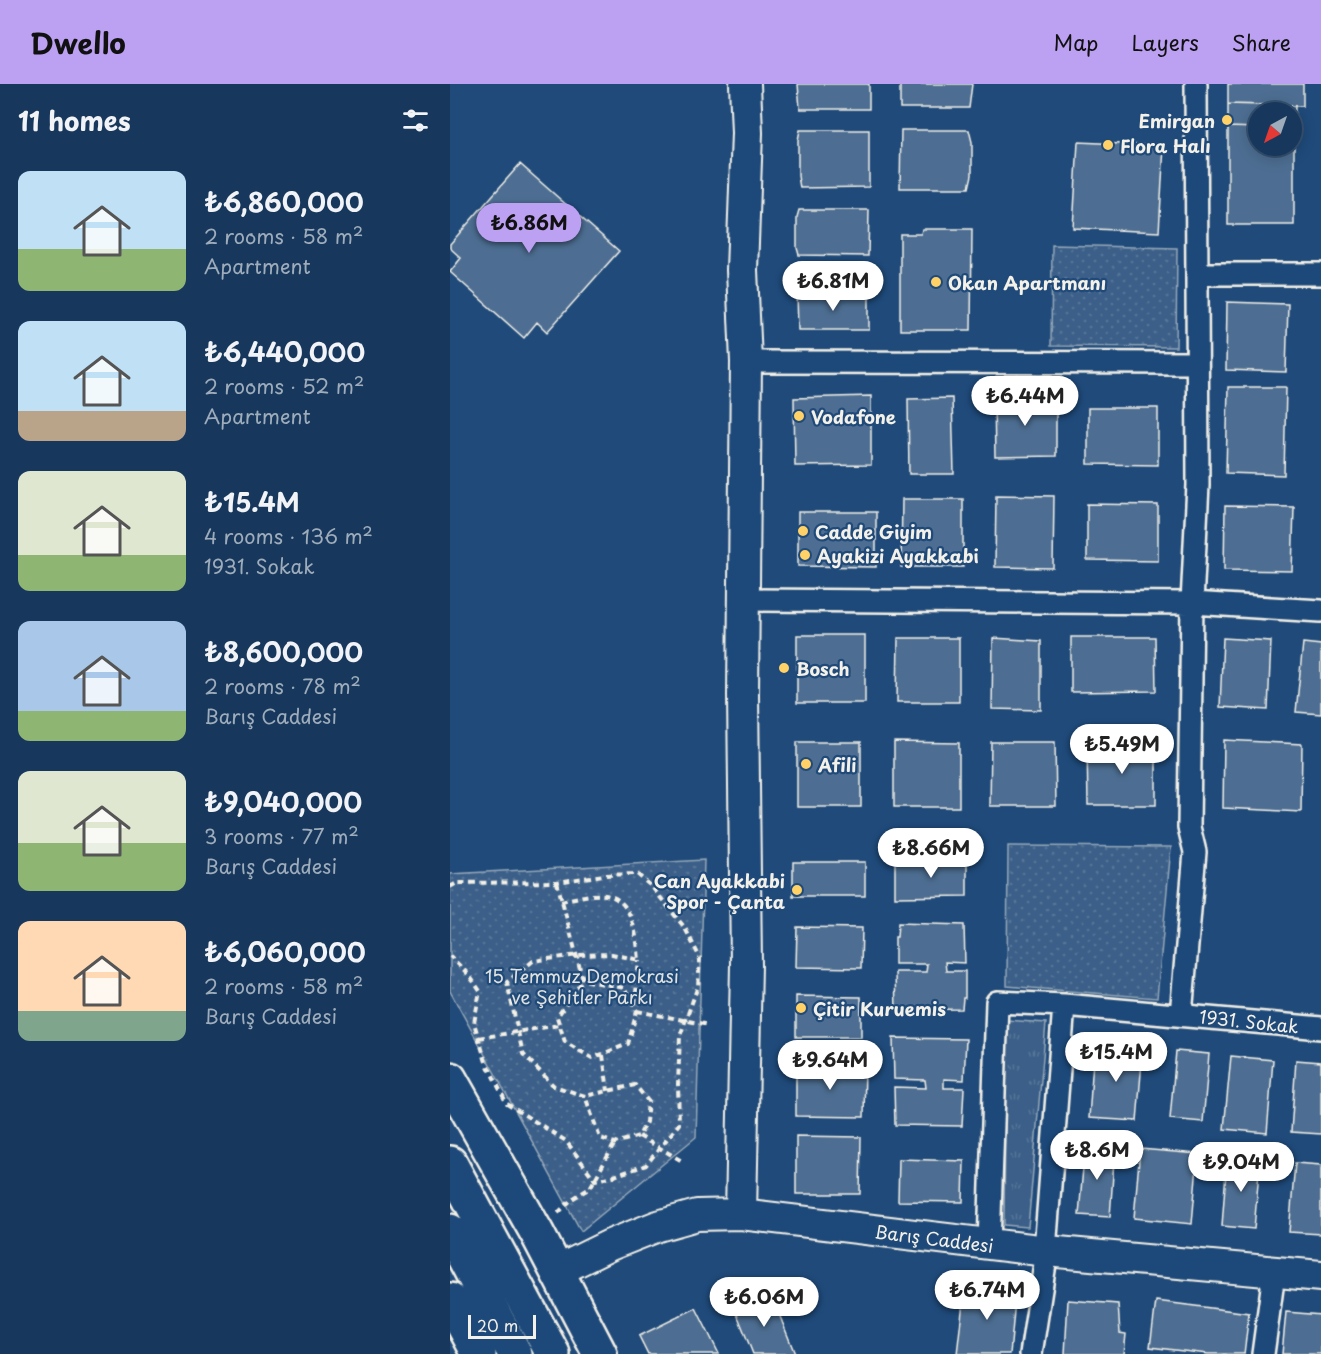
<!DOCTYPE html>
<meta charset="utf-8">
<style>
:root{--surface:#17385c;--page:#203f62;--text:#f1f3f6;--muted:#9eacbb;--line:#365272;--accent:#bca0f2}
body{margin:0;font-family:"Playpen Sans",sans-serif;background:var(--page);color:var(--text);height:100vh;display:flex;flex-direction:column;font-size:22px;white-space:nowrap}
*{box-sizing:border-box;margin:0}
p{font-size:20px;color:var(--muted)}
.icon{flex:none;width:33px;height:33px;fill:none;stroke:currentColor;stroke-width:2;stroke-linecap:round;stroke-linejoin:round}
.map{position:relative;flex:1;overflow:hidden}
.sheet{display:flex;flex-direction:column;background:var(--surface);width:450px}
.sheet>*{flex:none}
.needle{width:39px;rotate:220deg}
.tools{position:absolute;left:798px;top:18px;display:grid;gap:12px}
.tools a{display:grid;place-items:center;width:54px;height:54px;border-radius:50%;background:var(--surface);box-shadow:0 3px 15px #0003,0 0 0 2px var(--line);font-size:30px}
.scale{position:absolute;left:18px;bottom:15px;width:68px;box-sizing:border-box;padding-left:6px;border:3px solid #f4f1e8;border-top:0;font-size:16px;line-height:21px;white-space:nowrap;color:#f4f1e8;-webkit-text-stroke:4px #1f4a7a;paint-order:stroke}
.price{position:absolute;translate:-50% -51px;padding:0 14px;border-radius:21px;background:#fff;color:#222;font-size:20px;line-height:39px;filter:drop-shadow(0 2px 3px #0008)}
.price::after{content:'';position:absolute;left:50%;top:36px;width:18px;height:14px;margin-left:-9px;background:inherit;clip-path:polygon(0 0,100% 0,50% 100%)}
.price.active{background:var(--accent);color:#111}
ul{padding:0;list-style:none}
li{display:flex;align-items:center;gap:18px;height:150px;padding:0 18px}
li span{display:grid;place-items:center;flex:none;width:168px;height:120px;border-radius:12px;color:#555}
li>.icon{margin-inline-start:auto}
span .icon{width:72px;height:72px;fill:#fffc;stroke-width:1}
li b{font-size:26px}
h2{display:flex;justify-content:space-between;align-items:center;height:72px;padding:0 18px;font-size:26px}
header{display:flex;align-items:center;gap:36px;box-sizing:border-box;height:84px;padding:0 30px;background:var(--accent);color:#111}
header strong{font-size:28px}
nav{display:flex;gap:33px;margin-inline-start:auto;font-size:21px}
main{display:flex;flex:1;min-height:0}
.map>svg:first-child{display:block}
.grass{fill:url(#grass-tufts);stroke:#97a8b8;stroke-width:1.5}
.park{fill:url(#park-dots);stroke:#97a8b8;stroke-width:1.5}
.building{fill:#4d6e92;stroke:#f4f1e8;stroke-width:1.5}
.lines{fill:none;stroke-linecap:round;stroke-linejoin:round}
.street-casing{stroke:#f4f1e8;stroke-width:26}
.secondary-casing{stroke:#f4f1e8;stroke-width:34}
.primary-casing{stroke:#f4f1e8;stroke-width:38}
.highway-casing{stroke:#f4f1e8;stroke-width:38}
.path{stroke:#f4f1e8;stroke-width:4;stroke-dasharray:6 4.5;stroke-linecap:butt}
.street{stroke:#1f4a7a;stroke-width:21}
.secondary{stroke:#1f4a7a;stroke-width:30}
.primary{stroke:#1f4a7a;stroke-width:33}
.highway{stroke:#1f4a7a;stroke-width:33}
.poi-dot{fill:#ffd166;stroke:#1f4a7a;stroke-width:2}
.labels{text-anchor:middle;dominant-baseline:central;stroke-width:4.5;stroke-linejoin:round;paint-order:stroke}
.poi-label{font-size:18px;font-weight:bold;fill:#f4f1e8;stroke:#1f4a7a;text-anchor:start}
.park-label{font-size:18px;fill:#e1e2de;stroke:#1f4a7a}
.street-label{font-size:18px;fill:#f4f1e8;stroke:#1f4a7a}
</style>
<header>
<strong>Dwello</strong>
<nav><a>Map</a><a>Layers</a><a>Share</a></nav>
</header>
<main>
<section class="sheet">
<h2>11 homes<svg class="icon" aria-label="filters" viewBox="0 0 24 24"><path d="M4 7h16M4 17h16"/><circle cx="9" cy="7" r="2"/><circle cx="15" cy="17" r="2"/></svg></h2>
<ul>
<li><span style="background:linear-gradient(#bfe0f5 65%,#8fb573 0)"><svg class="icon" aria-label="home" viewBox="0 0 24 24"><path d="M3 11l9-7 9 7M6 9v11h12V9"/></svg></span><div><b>₺6,860,000</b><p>2 rooms · 58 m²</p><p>Apartment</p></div></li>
<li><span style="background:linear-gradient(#bfe0f5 75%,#b9a48a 0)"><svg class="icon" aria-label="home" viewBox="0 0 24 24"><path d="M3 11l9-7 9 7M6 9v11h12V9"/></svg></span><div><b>₺6,440,000</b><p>2 rooms · 52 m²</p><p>Apartment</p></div></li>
<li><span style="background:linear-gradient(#dfe7d0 70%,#8fb573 0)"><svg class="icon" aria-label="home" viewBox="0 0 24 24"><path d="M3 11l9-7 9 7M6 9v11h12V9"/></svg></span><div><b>₺15.4M</b><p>4 rooms · 136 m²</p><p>1931. Sokak</p></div></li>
<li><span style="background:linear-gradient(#a9c7e8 75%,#8fb573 0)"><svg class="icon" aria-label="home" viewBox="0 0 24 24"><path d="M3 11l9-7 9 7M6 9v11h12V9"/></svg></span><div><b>₺8,600,000</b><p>2 rooms · 78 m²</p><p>Barış Caddesi</p></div></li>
<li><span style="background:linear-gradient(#dfe7d0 60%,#8fb573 0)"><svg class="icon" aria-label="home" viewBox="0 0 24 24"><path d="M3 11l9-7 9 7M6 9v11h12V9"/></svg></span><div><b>₺9,040,000</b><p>3 rooms · 77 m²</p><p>Barış Caddesi</p></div></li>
<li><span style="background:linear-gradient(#ffd9b3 75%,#7fa58c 0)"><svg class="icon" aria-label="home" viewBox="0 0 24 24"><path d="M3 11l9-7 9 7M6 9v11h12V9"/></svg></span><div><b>₺6,060,000</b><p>2 rooms · 58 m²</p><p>Barış Caddesi</p></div></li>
</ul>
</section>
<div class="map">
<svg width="871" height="1270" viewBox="0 0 871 1270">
<defs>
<pattern id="grass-tufts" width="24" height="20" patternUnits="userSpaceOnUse" patternTransform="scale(1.5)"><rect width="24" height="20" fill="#3a5f88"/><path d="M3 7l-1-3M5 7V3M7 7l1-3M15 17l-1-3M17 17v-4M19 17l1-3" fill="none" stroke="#577699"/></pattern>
<pattern id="park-dots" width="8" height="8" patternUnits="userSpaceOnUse" patternTransform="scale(1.5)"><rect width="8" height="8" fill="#3a5f88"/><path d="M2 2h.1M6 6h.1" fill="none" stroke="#577699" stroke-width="1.8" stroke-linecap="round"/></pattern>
</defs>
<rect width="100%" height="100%" fill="#1f4a7a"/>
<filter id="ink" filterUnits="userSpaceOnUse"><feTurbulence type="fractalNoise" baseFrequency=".0167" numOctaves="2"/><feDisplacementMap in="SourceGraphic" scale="12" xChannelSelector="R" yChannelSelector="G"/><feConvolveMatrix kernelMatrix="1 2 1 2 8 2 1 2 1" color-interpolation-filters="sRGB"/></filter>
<g filter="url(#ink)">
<!-- grass -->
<path class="grass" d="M556,936L596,939L578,1143L554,1141Z"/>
<!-- park -->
<path class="park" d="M602,161L727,164L726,263L601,262Z
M558,762L721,763L707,914L557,902Z
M254,776L246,1053L131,1147L0,907V790Z"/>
<!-- building -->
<path class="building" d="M348,0H419V25H350Z
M450,0H522L519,24H450Z
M778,0H853V22L778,20Z
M778,20L845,22L844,45H842V28H808V44L778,43Z
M778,43L808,44V62H842V45H844V141H778Z
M350,46H419V103L350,104L348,92V56Z
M451,46H519L522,58V91L519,104H450Z
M628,58L714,62L709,148L623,144Z
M70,80L169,167L97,248L87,238L74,254L0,188L11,174L0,164V160Z
M349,126H419L418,172L349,171L347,164V133Z
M472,145H522L521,246H450V150H471Z
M347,210H419V246H348Z
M777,218L838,220L836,288L776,286Z
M778,303H836L834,391L776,389Z
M421,312V381L345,382L344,314Z
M502,314L504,390H459L458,315Z
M606,314V372L545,373L544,315Z
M638,324H708V381L638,380Z
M546,411L604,412L603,484L545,483Z
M452,415H513V483H451Z
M637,420L708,421V477L637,476Z
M775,422L844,423L842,487L774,486Z
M348,428H426V483L348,482Z
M347,551H415V619H347Z
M621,553H705L706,607L621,608Z
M448,554H509V618H447Z
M543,554L591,557V626L542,625Z
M773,554L821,557L818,626L770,623Z
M853,559L871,561V630L846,628Z
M774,656L852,660L851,728L773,724Z
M347,658H411V723H347Z
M444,658L509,659V723H444Z
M541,658H605L606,722H540Z
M706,661V721H638L637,662Z
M343,778H415V812H343Z
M445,778H517V812L445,813Z
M448,839L514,841L515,879L495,878L496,887H515V914H513L512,925L446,926L445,888H476L477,880H445V853H447Z
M347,843L412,844L411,884L346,883Z
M346,912L411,913V953H346Z
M443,954L516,955L514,996L494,995V1004H514L512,1042L445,1041L444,1003L476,1004L475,996L444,995Z
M644,962L693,965L687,1037L639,1034Z
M726,967L759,970L753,1038L720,1035Z
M781,972L823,976L817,1049L774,1045Z
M846,976L871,978V1050L841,1048Z
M346,982H415L414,1033L346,1032Z
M346,1052L411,1053L410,1110H346Z
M635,1060L665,1062L660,1133L629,1131Z
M690,1065L748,1070L742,1140L684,1134Z
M777,1074L810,1076L804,1145L772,1142Z
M449,1075L514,1077L513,1118L448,1117Z
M845,1079L871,1081V1150L839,1148Z
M515,1201L566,1206L560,1270H507Z
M321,1210L345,1270H303L285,1225Z
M618,1216L668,1220L670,1249L676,1250L674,1270H615Z
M706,1217L799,1229L794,1270H758L700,1263Z
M246,1224L269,1270H198L189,1252Z
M836,1228L871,1231V1270H832Z"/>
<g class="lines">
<!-- street casing -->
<g class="street-casing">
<path id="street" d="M748,190H871
M296,278L746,279
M294,516L742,519L871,527
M731,931L745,768L739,743L742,519L748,401L746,0
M539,1161L547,918L614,921L871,944
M595,1166L614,921
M581,1270L597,1167
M813,1270L824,1189"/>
</g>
<!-- secondary casing -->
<g class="secondary-casing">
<path id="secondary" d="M291,1130L296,881L293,611L296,278L292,186L297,49L295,0
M107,1187L160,1161L208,1142L247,1131L291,1130L597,1167L871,1192"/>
</g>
<!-- primary casing -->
<g class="primary-casing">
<path id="primary" d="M0,995L87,1149L150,1270
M0,1216L29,1270"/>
</g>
<!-- highway casing -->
<g class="highway-casing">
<path id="highway" d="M0,1079L103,1270
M0,1147L65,1270"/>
</g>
<!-- path -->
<path class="path" d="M107,798L133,896L107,933L115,958L142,974L178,960L187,927L174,904L133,896
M0,803L7,799L107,798L154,791L187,790L202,803L235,844L250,874L248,902L230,952L228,1000L229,1040L196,1081L164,1092L145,1096L116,1057L57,1020L36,978L24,939L30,907L19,891L0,872
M111,817C126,814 148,807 163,813C184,822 187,856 189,876L162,870L128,871L83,877L57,898L73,970L104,1002L135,1012L185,1001L198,1017L196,1038L189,1052L165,1059L150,1054L135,1012
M185,920L189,876
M187,927L259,941
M29,954L109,941
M153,971L158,1007
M189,1052L232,1077
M108,1129L122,1115L140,1104L165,1059"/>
<!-- street -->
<use href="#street" class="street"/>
<!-- secondary -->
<use href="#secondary" class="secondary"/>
<!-- primary -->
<use href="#primary" class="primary"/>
<!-- highway -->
<use href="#highway" class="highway"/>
</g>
</g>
<!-- markers -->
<g class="poi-dot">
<circle cx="777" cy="36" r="6"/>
<circle cx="658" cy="61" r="6"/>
<circle cx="486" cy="198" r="6"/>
<circle cx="349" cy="332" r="6"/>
<circle cx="353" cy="447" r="6"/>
<circle cx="355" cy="471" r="6"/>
<circle cx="334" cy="584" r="6"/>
<circle cx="356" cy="680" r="6"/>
<circle cx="347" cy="806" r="6"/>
<circle cx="351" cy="924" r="6"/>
</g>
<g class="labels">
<!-- poi labels -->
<g class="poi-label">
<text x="765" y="36" text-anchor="end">Emirgan</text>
<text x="670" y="61">Flora Halı</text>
<text x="498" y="198">Okan Apartmanı</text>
<text x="361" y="332">Vodafone</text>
<text x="365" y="447">Cadde Giyim</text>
<text x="367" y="471">Ayakizi Ayakkabi</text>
<text x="346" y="584">Bosch</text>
<text x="368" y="680">Afili</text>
<text x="335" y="796" text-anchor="end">Can Ayakkabi<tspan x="335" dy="21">Spor - Çanta</tspan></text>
<text x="363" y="924">Çitir Kuruemis</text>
</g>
<!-- park labels -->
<g class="park-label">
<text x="132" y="891">15 Temmuz Demokrasi<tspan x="132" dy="21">ve Şehitler Parkı</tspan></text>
</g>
<!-- street labels -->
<g class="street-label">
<text transform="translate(799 937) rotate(6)">1931. Sokak</text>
<text transform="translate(484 1154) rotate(7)">Barış Caddesi</text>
</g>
</g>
</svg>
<div class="tools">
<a><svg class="needle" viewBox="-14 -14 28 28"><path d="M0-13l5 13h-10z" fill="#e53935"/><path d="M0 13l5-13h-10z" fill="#9eacbb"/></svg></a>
</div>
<div class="scale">20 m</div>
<b class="price active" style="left:79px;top:170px">₺6.86M</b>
<b class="price" style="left:383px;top:228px">₺6.81M</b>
<b class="price" style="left:575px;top:343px">₺6.44M</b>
<b class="price" style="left:672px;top:691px">₺5.49M</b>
<b class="price" style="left:481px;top:795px">₺8.66M</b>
<b class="price" style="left:666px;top:999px">₺15.4M</b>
<b class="price" style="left:380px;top:1007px">₺9.64M</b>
<b class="price" style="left:647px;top:1097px">₺8.6M</b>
<b class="price" style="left:791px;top:1109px">₺9.04M</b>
<b class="price" style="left:537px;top:1237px">₺6.74M</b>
<b class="price" style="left:314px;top:1244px">₺6.06M</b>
</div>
</main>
